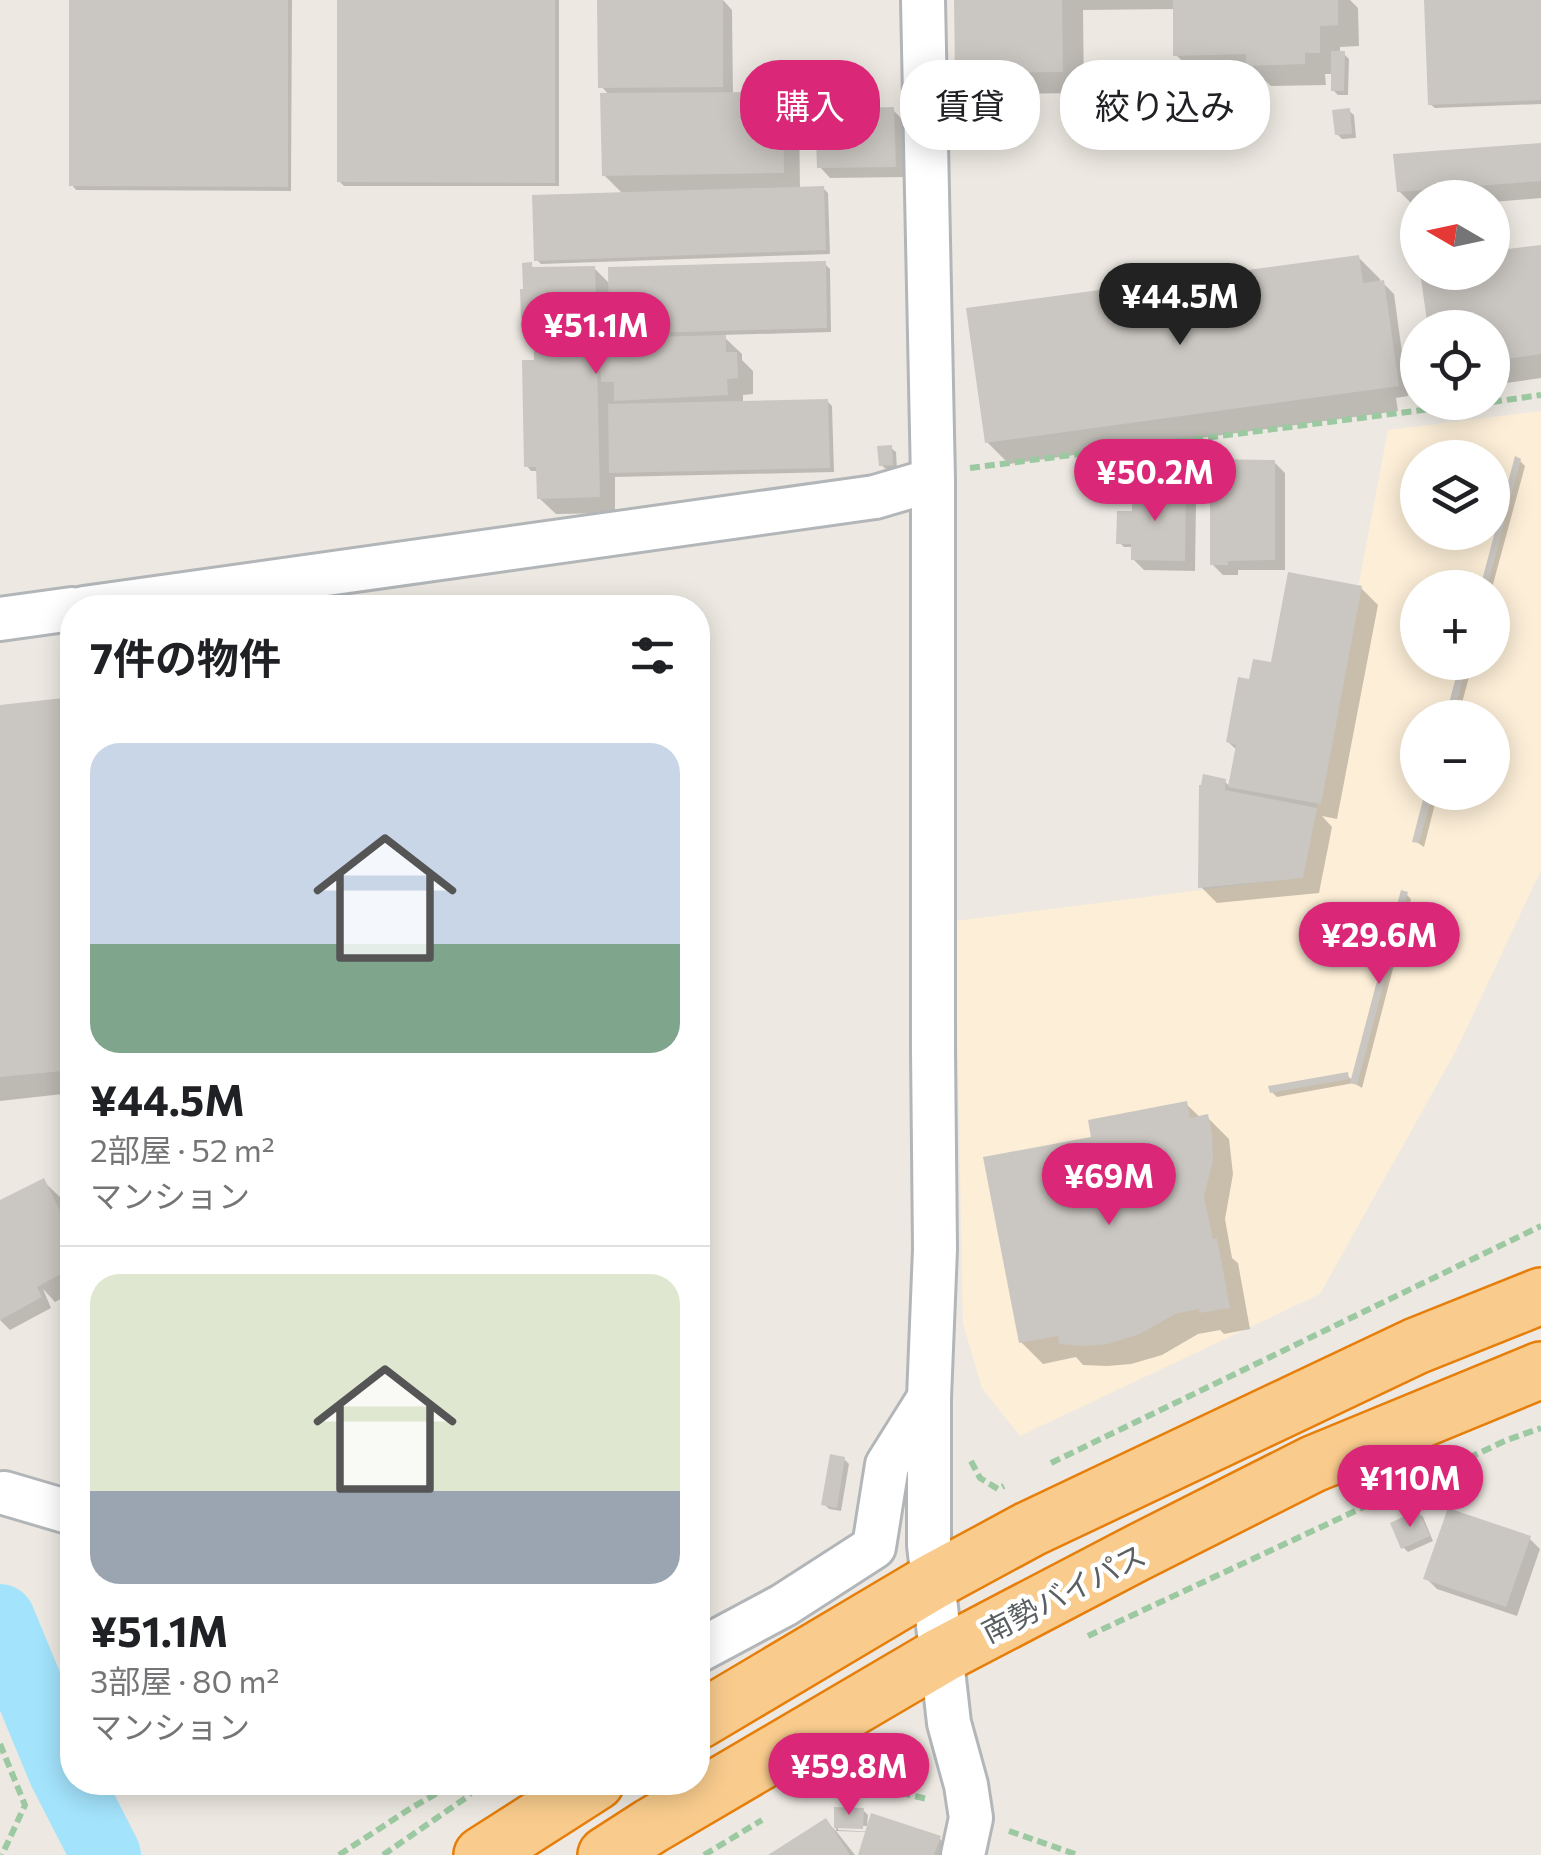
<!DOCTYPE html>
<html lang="ja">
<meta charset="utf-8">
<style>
:root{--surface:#fff;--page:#f2f2f2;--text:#202124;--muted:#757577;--line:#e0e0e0;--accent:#db2777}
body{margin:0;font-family:Commissioner,"Noto Sans JP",sans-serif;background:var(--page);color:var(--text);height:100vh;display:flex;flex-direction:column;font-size:38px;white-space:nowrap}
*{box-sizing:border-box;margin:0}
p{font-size:32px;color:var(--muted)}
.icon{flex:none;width:55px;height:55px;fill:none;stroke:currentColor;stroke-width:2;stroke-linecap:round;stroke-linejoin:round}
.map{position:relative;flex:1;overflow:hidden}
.panel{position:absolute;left:60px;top:595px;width:650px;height:1200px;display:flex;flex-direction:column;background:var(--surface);border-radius:40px;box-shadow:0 5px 25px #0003}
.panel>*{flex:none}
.guide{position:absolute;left:740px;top:60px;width:650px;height:90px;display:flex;gap:20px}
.needle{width:65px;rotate:279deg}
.controls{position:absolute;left:1400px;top:180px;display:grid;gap:20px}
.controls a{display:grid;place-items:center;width:110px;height:110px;border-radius:50%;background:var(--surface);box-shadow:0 5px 25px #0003;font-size:50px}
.price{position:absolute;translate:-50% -85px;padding:0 22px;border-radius:35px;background:var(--accent);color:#fff;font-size:32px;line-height:65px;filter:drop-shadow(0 2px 5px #0008)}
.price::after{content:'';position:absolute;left:50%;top:60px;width:30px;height:22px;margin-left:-15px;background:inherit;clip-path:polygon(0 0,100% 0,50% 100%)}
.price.selected{background:#222;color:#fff}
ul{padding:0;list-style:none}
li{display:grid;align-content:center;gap:20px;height:530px;padding:0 30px}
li+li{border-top:2px solid var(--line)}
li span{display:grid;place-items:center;height:310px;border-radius:30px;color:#555}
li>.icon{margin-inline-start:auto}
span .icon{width:180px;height:180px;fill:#fffc;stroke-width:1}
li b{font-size:42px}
h2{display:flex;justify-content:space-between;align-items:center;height:120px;padding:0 30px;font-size:42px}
.pill{padding:0 35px;border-radius:40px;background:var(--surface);box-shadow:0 5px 25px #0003;font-size:35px;line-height:90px}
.pill.selected{background:var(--accent);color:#fff}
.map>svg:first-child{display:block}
.commercial{fill:#fceed7;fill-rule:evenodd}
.shadow{fill:#0003}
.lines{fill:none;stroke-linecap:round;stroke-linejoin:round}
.river{stroke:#a3e3fc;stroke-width:70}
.building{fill:#cac6c1}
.minor-casing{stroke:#b3b6b9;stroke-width:48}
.highway-casing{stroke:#e67e09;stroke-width:60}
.path{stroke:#9cc9a1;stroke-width:6;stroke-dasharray:10 5;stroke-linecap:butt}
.minor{stroke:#fff;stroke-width:42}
.highway{stroke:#f9cc8d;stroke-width:55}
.labels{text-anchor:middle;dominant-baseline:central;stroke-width:9;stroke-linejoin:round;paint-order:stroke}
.street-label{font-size:30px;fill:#5a5f62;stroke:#fff}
</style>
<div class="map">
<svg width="1541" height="1855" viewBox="0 0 1541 1855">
<rect width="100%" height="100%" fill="#ede9e2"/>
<!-- commercial -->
<path class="commercial" d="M1541,411V870L1457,1049L1320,1294L1020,1436L982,1388L963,1324L955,921L1303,877L1388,430ZM1418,458H1492V532H1418ZM1418,588H1492V662H1418ZM1418,718H1492V792H1418Z"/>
<!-- shadow -->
<path class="shadow" d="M72,0H292L291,191L76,190L72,185Z
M339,0H559V186H344L339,181Z
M600,0H723L732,10L733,95L782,94L799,111L800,189L823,188L828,193L830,254L541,264L536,259L624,195L604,175L610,96L601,86Z
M956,0H1350L1358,8L1359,46L1340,47V54H1344L1349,59L1348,95H1338L1333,90V74H1325L1326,85L1271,86L1259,75L1198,76L1176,55V9L1083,10L1084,93L979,94L957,72Z
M1426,0H1541V104L1435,108L1430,104Z
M893,110L904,121L906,177L830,178L820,167Z
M1349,111L1354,115L1356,138L1342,139L1337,134Z
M1541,145V198L1492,202V198H1418V208H1416L1399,191Z
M1541,247V378L1492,385V272Z
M1358,257L1380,279V283H1383L1394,294L1408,396L1396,398L1398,411L1009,464L987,442Z
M825,264L830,269L831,332L722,335L742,354V360L753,371V394L743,395V403L827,401L832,406L834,472L615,477V513L556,514L539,498V471H531L527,466L536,362V329L523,317L531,265L536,270L594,268L611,285Z
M891,448L896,452L897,469H886L881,465Z
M1520,461L1525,466L1492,588H1482Z
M1274,462L1285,473V570H1238V575H1223L1212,564Z
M1185,490L1196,501L1195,571L1144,570L1133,559L1134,547H1124L1119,542L1134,513Z
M1361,588L1378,605L1337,819L1322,816L1332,827L1319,893L1217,903L1201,887L1225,782L1231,787L1238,751L1228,742L1251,682Z
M1462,662H1473L1458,718H1448Z
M72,700V1093L0,1101V707Z
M1428,792H1438L1424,847L1415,841Z
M1406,894L1411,899L1362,1088L1354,1083L1277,1097L1272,1092L1347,1075L1353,1081Z
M1186,1104L1201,1118L1207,1117L1229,1139L1233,1174L1225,1219L1232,1258L1238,1263L1250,1329L1224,1334L1220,1330L1198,1334L1162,1355L1131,1364L1107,1366L1083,1365L1076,1357L1043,1364L1021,1342L1093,1139Z
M43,1181L60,1197L68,1214L72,1212V1293L55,1302L43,1289L51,1308L10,1330L0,1320V1203Z
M844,1459L849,1464L841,1511L829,1509L824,1504Z
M1418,1513L1423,1517L1433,1541L1408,1552L1403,1547Z
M1529,1538L1540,1549L1517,1616L1437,1589L1426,1578Z
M837,1809L863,1810L868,1815L867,1826L838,1825V1830L876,1832L939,1838L956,1855H860L867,1832L836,1831L855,1855H773L826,1821L836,1831Z"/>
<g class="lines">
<!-- river -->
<path class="river" d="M0,1619L63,1771L106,1855"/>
</g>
<!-- building -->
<path class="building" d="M69,0H288V187L69,186Z
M337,0H555V183L337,182Z
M597,0H723V87L598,88Z
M954,0H1062L1063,72L955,73Z
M1173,0H1338V25L1320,26V53H1305V64L1246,66V54L1173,56Z
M1424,0H1541V100L1428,105Z
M1331,51H1345L1344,91H1331Z
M783,92L784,173L602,176L600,93Z
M894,107L896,167L817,168L815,109Z
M1350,108L1352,134L1335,135L1332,110Z
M1541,143V181L1397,192L1393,154Z
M824,186L826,250L534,261L532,195Z
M1541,245V354L1492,361V328H1428L1420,272H1492V251Z
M1359,255L1363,283L1384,280L1399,386L985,443L966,308Z
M826,261L827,328L609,334L608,267Z
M532,262V267L595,266L597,344L613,343V338L726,335V352H737L738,378L727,379L728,395L614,401V382H601L600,361L597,362L600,497L537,499L536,467H524L522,360H534L533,318H521L520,289H523L522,263Z
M1418,345V368L1409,369L1405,348Z
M828,399L830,468L609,473L608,404Z
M892,445L893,465L879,466L877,446Z
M1515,456L1521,459L1487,588H1480Z
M1210,459L1275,460V560L1228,561V565H1210Z
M1132,486L1186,487L1185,561L1131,560V544H1116L1117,511H1132Z
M1288,572L1362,586L1321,804L1228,787L1236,745L1226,742L1238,677L1249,679L1253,659L1271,662Z
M1460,662H1467L1453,718H1445Z
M72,697V1070L0,1077V705Z
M1203,774L1226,779L1225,790L1317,808L1303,878L1198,888L1199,785H1201Z
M1425,792H1433L1419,843L1412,842Z
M1401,890L1408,892L1357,1085L1350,1083Z
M1348,1072L1349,1079L1270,1093L1268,1086Z
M1187,1101L1190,1118L1208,1114L1212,1133L1213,1160L1204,1196L1213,1239L1217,1238L1230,1308L1199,1313V1309L1175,1314L1140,1334L1108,1344L1084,1346L1059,1344L1058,1336L1019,1343L983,1157L1091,1137L1088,1120Z
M44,1178L62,1215L72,1209V1268L37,1287L42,1297L0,1320V1200Z
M830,1454L845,1457L837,1508L821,1505Z
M1448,1508L1531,1536L1506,1607L1423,1579Z
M1418,1510L1430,1536L1401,1549L1390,1523Z
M834,1807L864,1808L863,1829L834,1828Z
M871,1813L941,1836L934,1855H858Z
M826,1818L850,1855H768Z"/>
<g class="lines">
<!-- minor casing -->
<g class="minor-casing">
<path id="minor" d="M923,0L933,480V1050L935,1249L929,1398V1545L949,1723L966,1785L971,1818L963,1855
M84,608L875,497L933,480
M0,619L72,609
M4,1493L72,1513
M698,1651L784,1605L874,1547L887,1465L929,1398"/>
</g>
<!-- highway casing -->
<g class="highway-casing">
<path id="highway" d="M698,1721L932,1582L1030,1529L1416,1346L1541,1296
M482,1855L596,1782
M606,1855L651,1826L942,1655L1135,1554L1313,1464L1541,1370"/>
</g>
<!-- path -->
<path class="path" d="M1492,402L1541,395
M970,468L1485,402
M971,1461L980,1478L998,1489L1004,1486
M1051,1463L1541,1226
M1088,1636L1507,1440L1541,1428
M0,1744L25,1805L2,1855
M828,1779L831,1777L927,1799
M1009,1831L1078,1855
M339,1855L408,1810L456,1782
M383,1855L467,1797L480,1782
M704,1855L762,1820"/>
<!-- minor -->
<use href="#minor" class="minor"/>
<!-- highway -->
<use href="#highway" class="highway"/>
</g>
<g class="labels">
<!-- street labels -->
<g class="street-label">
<text transform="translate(1063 1592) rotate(-27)">南勢バイパス</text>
</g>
</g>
</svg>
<div class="controls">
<a><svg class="needle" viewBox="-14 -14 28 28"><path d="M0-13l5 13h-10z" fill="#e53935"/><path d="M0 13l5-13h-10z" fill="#757577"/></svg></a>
<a><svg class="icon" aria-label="locate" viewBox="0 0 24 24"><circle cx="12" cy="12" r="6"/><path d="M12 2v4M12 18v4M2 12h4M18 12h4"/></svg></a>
<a><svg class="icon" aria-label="layers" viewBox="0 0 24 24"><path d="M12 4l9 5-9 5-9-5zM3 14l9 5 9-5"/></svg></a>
<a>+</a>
<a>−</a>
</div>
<b class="price selected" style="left:1180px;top:348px">¥44.5M</b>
<b class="price" style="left:596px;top:377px">¥51.1M</b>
<b class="price" style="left:1155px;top:524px">¥50.2M</b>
<b class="price" style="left:1379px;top:987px">¥29.6M</b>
<b class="price" style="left:1109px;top:1228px">¥69M</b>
<b class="price" style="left:1410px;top:1530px">¥110M</b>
<b class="price" style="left:849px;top:1818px">¥59.8M</b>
<div class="guide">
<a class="pill selected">購入</a>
<a class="pill">賃貸</a>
<a class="pill">絞り込み</a>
</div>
<section class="panel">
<h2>7件の物件<svg class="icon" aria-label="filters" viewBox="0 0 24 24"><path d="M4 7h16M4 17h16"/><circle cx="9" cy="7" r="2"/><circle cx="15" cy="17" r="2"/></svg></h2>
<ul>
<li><span style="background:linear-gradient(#c9d6e8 65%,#7fa58c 0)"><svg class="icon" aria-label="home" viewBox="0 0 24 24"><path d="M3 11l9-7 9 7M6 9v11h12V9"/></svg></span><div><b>¥44.5M</b><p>2部屋 · 52 m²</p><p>マンション</p></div></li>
<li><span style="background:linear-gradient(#dfe7d0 70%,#9aa5b1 0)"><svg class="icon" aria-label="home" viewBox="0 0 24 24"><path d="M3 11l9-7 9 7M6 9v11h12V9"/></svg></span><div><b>¥51.1M</b><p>3部屋 · 80 m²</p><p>マンション</p></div></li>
</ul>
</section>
</div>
